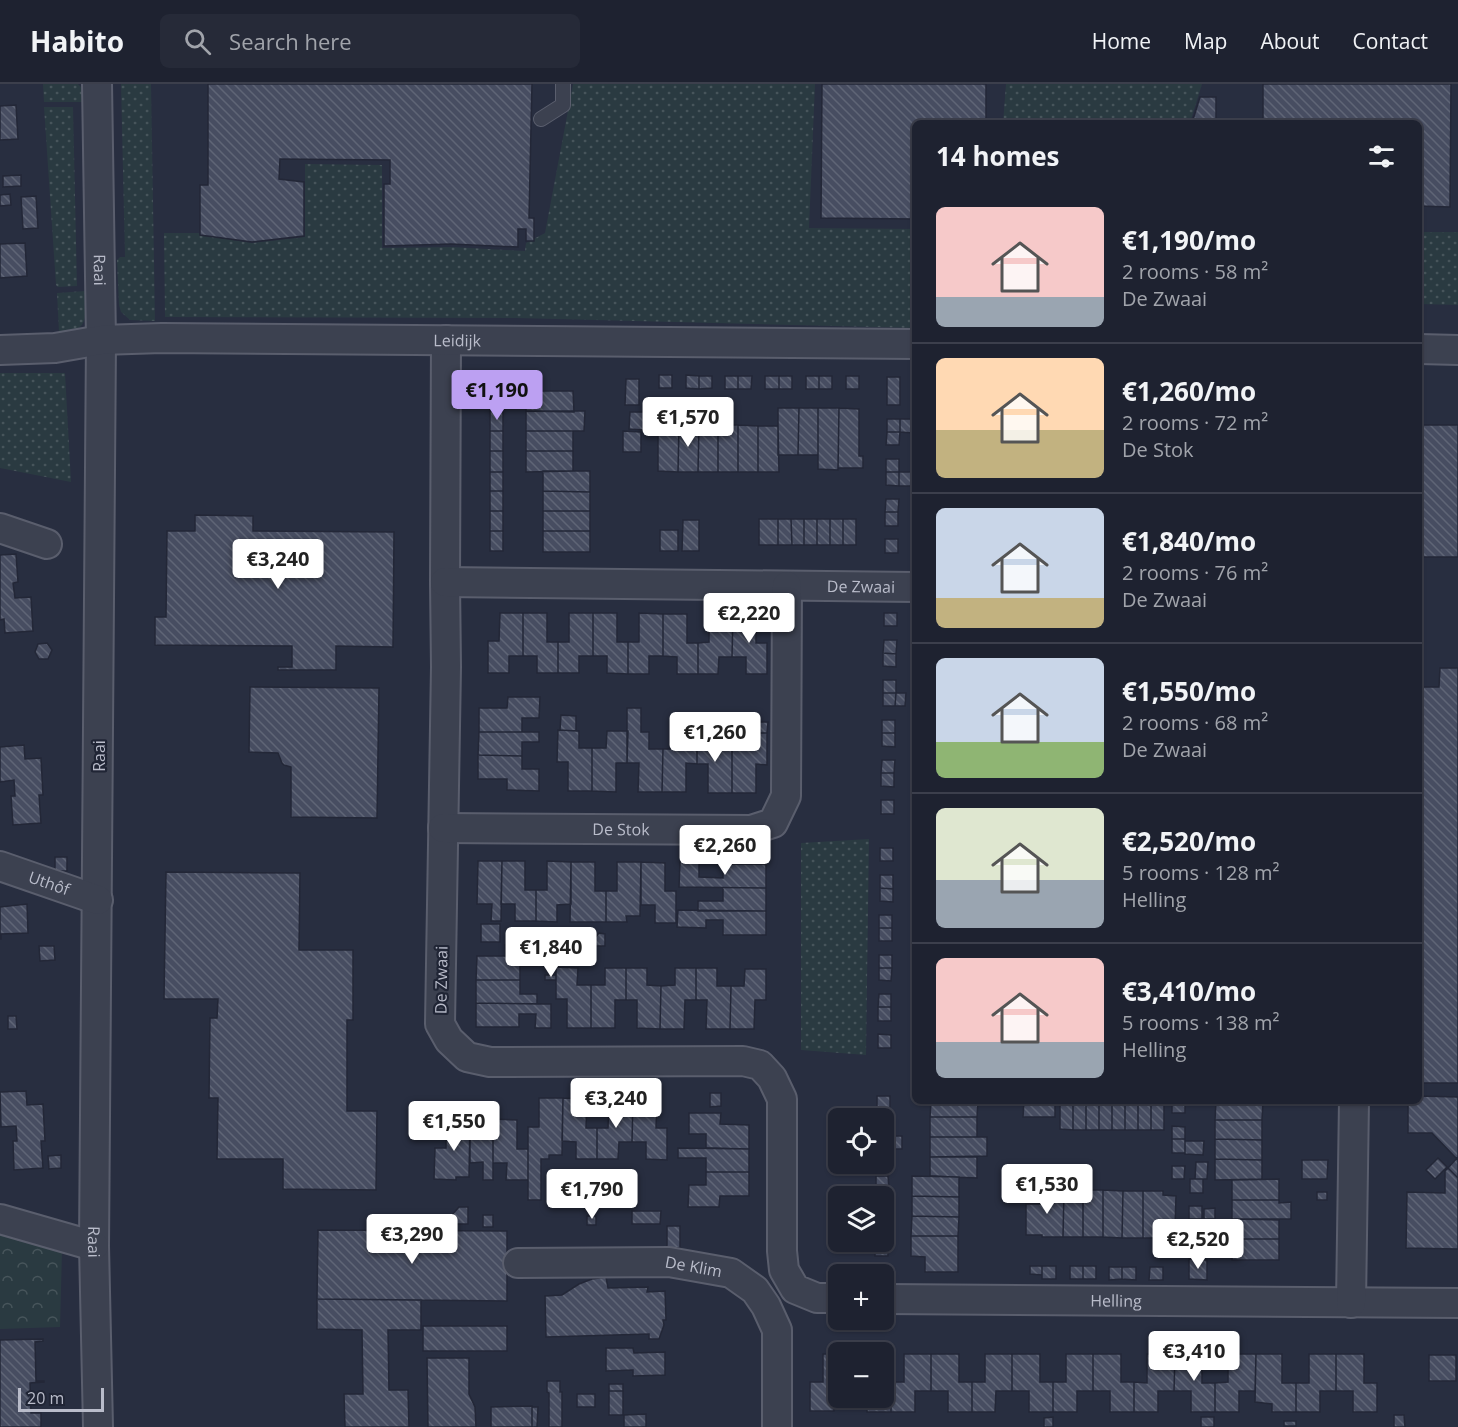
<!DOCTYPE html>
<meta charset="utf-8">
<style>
:root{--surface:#1e2230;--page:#262a38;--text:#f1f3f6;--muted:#a1a4ab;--line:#3c3f4c;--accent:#bca0f2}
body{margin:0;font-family:"Open Sans",sans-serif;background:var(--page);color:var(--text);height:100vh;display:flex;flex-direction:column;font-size:22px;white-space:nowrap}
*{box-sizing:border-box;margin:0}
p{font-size:20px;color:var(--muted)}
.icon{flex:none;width:33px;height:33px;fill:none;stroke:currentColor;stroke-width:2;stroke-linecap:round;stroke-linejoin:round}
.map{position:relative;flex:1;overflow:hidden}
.details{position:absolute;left:912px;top:36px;width:510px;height:984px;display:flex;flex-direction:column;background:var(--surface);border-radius:9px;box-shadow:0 2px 4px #0004,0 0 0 2px var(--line)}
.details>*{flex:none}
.fabs{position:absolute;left:828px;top:1024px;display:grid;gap:12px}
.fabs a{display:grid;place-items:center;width:66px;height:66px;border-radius:9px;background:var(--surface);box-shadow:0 2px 4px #0004,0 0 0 2px var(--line);font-size:30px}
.scale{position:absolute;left:18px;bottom:15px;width:86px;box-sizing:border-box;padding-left:6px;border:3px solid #b9bcca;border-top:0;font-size:16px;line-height:21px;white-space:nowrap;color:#b9bcca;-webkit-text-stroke:4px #202535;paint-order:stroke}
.price{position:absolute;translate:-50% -51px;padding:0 14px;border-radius:6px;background:#fff;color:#222;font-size:20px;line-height:39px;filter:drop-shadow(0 2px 3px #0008)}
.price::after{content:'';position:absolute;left:50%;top:36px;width:18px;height:14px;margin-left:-9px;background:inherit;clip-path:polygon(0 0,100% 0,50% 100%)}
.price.on{background:var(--accent);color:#111}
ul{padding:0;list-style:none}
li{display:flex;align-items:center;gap:18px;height:150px;padding:0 24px}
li+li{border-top:2px solid var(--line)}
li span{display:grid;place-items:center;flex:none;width:168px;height:120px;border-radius:9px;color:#555}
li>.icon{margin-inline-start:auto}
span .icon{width:72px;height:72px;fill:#fffc;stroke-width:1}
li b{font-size:26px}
h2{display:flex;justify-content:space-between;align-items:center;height:72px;padding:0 24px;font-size:26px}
header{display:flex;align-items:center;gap:36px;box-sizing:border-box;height:84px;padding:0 30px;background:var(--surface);border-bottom:2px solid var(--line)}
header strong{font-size:28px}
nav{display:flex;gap:33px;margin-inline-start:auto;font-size:21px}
.search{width:420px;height:54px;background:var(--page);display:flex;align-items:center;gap:15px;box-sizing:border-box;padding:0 21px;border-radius:9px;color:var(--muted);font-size:22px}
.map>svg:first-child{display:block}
.grass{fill:url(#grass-dots)}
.forest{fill:url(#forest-crowns)}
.building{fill:url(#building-back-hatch);stroke:#232737;stroke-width:1.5}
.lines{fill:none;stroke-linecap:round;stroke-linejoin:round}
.lane-casing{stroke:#5a5e6d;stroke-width:16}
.street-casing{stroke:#5a5e6d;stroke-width:32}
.lane{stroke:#3c4150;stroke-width:14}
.street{stroke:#3c4150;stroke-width:28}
.labels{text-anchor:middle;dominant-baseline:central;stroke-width:4.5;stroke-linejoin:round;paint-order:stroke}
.street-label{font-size:16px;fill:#b9bcca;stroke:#202535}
</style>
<header>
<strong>Habito</strong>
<div class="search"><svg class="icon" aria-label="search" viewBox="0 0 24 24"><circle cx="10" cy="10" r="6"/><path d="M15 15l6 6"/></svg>Search here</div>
<nav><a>Home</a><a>Map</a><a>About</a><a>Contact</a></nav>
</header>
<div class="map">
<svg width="1458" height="1343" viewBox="0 0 1458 1343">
<defs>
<pattern id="grass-dots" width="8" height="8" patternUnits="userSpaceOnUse" patternTransform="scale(1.5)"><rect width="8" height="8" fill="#2a3a41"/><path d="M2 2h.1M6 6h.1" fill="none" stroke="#47555b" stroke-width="1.8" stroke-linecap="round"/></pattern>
<pattern id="forest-crowns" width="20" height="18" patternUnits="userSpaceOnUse" patternTransform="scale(1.5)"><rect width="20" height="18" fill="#2a3a41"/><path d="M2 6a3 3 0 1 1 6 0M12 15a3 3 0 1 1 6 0" fill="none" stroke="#47555b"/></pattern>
<pattern id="building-back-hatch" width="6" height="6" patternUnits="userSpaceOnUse" patternTransform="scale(1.5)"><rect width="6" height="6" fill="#474d61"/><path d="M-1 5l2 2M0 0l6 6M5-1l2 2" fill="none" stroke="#5f6576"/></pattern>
</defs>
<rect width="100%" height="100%" fill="#282e40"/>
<!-- grass -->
<path class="grass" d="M43,0H78L83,5L86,18H44Z
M121,0H151L155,237L130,236L121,228L119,221L117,176L120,173H125Z
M573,0H815L809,144L915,145V244L516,234L165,233L164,149H199L200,151L252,159L305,153V80L382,81V164L452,163L525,167L526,159L545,149Z
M1006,0H1202L1190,39H1003Z
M44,23H73L77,202L58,203L56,201Z
M1419,148H1458V221L1419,220Z
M85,207C85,220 90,242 74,246C69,247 64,247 59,248L57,209Z
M0,289H65L71,398L0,384Z
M869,755L866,971L801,966V759Z"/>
<!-- forest -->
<path class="forest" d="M0,1146L62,1166L60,1243L0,1245Z"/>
<!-- building -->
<path class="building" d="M208,0H532L529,134H534V157H526V145H518V163L451,160L384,162V100H390V76L280,75L279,95L304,98V152L252,158L200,151V101H208Z
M822,0H986V39H915V135L821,134Z
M1263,0H1451L1450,123L1419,122V39H1263Z
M1200,13H1216V39H1192Z
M16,21L18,55L0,56V22Z
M21,91V102L3,103V92Z
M10,110L11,121L0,122V111Z
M36,112L38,144L23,145L21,113Z
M25,159L27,192L0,194V160Z
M659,291H672V304H659Z
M686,291L699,292V305L686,304Z
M699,292H712V304L699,305Z
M725,292H738V305H725Z
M738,292H752L751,305H738Z
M765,292H779V305H765Z
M779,292H792V305H779Z
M806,292H819V305H806Z
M819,292H832V305H819Z
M846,292H859V305H846Z
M887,293H900V321H887Z
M626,295H639V321H625Z
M503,298H513V307H503Z
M490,307H503V327H490Z
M526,307H573L574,328L526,327Z
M778,324H799L798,371H778Z
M799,324H818V371H798Z
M818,324H839L838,386L818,385Z
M839,324L859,325V372H863V384H838Z
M490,327H503V347H490Z
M526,327H585L584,347H526Z
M630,328H644V346L629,345Z
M887,335H900V348H887Z
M900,335H913V349L900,348Z
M658,340L679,341L678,388L658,387Z
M679,341H699L698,388H678Z
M699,341H718V388H698Z
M718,341H738V388H718Z
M738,341L758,342V388H738Z
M1419,341H1458V473H1419Z
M758,342H778L779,388H758Z
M490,347H503V367H490Z
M526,347H573V367H526Z
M623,347L641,348V368H623Z
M887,348H900L899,361H886Z
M490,367H503V388H490Z
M526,367H573V387L526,388Z
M886,375H899V388H886Z
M543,387H590V408L543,407Z
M490,388H503V407H490Z
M886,388H899V402L886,401Z
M899,388H911V402H899Z
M490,407H503V427H490Z
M543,407L590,408V427H543Z
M886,415H899L898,428H885Z
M490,427H503V447H490Z
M543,427H590V447H543Z
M885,428H898V442H885Z
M195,431L253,432V447L394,448L393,563L336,562V586H278V583H292V562L155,561V533H166L167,447H195Z
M759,435H778V461H759Z
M778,435H791L792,461H778Z
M791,435H804V461H792Z
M804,435H817V461H804Z
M817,435H830V461H817Z
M830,435H843V461H830Z
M843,435H856V461H843Z
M683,436H699V467H682Z
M660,446H678V467H660Z
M490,447H503V467H490Z
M543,447H590V468H543Z
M885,455H898V469H885Z
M16,470L18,498L13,499L15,514L31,513L33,547L5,549L4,535L0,536V471Z
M500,529H523V572H509V589H488V557H499Z
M523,529H547V558H558V589H537V572H523Z
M569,529H593V572H579V589H558V558H569Z
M593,529H617V558H628V590L607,589V572H593Z
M639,529L663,530V572H649V590H628V558H639Z
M884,529H897V542H884Z
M663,530H687V559H698V590H677V573L663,572Z
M709,530H733L732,573H719L718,590H698V559L709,558Z
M733,530H756V559H767V590H746V573H732Z
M884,556H897L896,570L883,569Z
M47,559L52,566L48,575H39L35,568L38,560Z
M883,569L896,570V583L883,582Z
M1440,584H1458V999H1420L1419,718H1421L1422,603H1439Z
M883,596H896V609H883Z
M250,603L379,604L377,734L291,733V683L284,681L282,679L278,669L249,668Z
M883,609H896L895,622H883Z
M896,609H906L905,622H895Z
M508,613H540L539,634H522V648H479V624H507Z
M627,624H641V648H649V665H663L662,708H638L639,679H627Z
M561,631L576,632V647L560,646Z
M882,636H895V649H882Z
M746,638H768L767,649H746Z
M558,646L579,647V664H592V707H568V678H557Z
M607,647H628L627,679H616V708L592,707V664H606Z
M479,648H539V658H522V672L478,671Z
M677,648H697V680L686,679V708H662L663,665H676Z
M697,648H718V666H732V709H708V680H697Z
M746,649H767V681L756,680V709H732V666H746Z
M882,649H895V663L882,662Z
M24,661L25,675L41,674L43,711H39L41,739L13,741L11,712H15L14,696L0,698V663Z
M478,671L522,672V685H539V707L507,706V695H478Z
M882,676H895L894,689H881Z
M881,689H894V703L881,702Z
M881,716H894V730H881Z
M700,759H717V772H700Z
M880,764H893V777H880Z
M55,773H67V787H55Z
M478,777H502L501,837H491L492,820H477Z
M502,777H525V806H536V837H515V820H501Z
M547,777L571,778V820L557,821V838L536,837V806H547Z
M571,778H595V807H606V838H570Z
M617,778H641L640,832H626L627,838H606V807H617Z
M641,778L665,779V807H676V839H655V821H641Z
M680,778H699V793L723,794V780H766V804L679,803Z
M166,788L300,789L299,866H353V936H347V1027H377L376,1106L283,1105V1075H217L218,1014H209L210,934H217L218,915H164Z
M880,791H893V805L880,804Z
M723,804H766V827H698V817H723Z
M880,804L893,805V818L880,817Z
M27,820L28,849L1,850V855H0V823Z
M678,826L766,827V851H723V836H706V844L677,843Z
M879,831H892V844H879Z
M481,840H500V858H481Z
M879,844H892V857H879Z
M599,849L605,850V862H592L593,856Z
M505,861H537V882H520V896H476L477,872H506Z
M39,862H54L55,876L40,877Z
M879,871H892V884H879Z
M556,883L578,884L577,901H591V944H567V915H556Z
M605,884H626V916H615V944H591V901H605Z
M626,884H647V901L661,902L660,945L637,944V916H626Z
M675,884H696V916H685L684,945H660L661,902L675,901Z
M696,884H717V902H731L730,945H706L707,916H696Z
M879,884H892L891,897L879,896Z
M745,885H766V916H755L754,945H730L731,902H744Z
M545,891H556V896H545Z
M476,896H520V910H537V920L476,919Z
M879,910H891V923H878Z
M476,919L551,920V944H535L536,930H519V943H476Z
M878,923H891V937H878Z
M8,932H16L17,945H8Z
M878,950L891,951V964H878Z
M26,1007L27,1021L43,1020L45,1057H41L43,1084L14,1086L13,1057H17L16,1042L1,1043L0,1008Z
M710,1009H721V1022L710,1023Z
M877,1012H890V1025H877Z
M1419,1012L1458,1013V1073L1457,1075L1432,1049H1408V1017H1419Z
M539,1014H563L562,1071H549V1075H541V1116H528V1043H539Z
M563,1014L587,1015L586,1044H597V1075H576V1058L562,1057Z
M609,1015H633L632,1058H619L618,1075H597V1044H608Z
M633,1015H657L656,1044H667V1076L646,1075V1058H632Z
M931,1017H978L977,1033H930Z
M1024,1017H1055V1033H1023Z
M1172,1017H1185V1029H1172Z
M1216,1017H1263L1262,1036H1215Z
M1060,1019L1073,1020V1046L1060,1045Z
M1073,1020H1086V1046H1073Z
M1086,1020H1099V1046H1086Z
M1099,1020H1112V1046H1099Z
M1112,1020H1125V1046H1112Z
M1125,1020H1138V1046H1125Z
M1138,1020H1151V1046H1138Z
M1151,1020H1164V1046H1151Z
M689,1029H721L720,1040L749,1041V1065L706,1064V1050H689Z
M930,1033H977V1053H930Z
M446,1035H470L469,1093H456V1096L434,1095L435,1064H446Z
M470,1035H493V1096H483V1078L470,1079Z
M493,1035L517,1036V1065H528V1096H506L507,1079H493Z
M1215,1036H1262V1056L1215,1055Z
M884,1039H889V1052H884Z
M1172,1042L1185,1043V1055H1172Z
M884,1052H889V1065H884Z
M889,1052H902V1065H889Z
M930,1053H987V1072L930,1073Z
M1172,1055H1185V1069H1172Z
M1215,1055L1262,1056V1076L1215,1075Z
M1185,1057H1204L1203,1071L1185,1070Z
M678,1064L749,1065V1088H706V1074H678Z
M61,1071V1084L49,1085L48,1072Z
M930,1073H977V1094L930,1092Z
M1458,1073V1094L1448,1084Z
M1438,1074L1447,1083L1435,1095L1426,1086Z
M1215,1075L1262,1076V1095L1215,1096Z
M1302,1076H1328L1327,1095H1302Z
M1196,1078H1208L1207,1095H1195Z
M884,1079H889L888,1092H876V1080H884Z
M1172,1082H1185L1184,1095H1172Z
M1448,1084L1458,1094V1165L1406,1164L1407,1108L1445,1109V1087Z
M706,1088H749V1112H720L719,1123H688L689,1101H706Z
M876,1092H888L889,1105H876Z
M912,1092L959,1093V1113L912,1112Z
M1005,1094H1017V1104H1005Z
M1190,1095H1203V1109H1190Z
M1279,1095V1116H1232V1096Z
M1043,1106H1064L1063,1153H1042V1151H1026V1120H1042Z
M1064,1106H1083V1153H1063Z
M1083,1106H1103V1153H1083Z
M1103,1106L1123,1107L1122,1154L1103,1153Z
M1123,1107H1143V1154H1122Z
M1143,1107H1163V1111L1176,1112L1175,1143H1163V1154H1143Z
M1317,1108H1327V1116H1317Z
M912,1112L959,1113V1133L912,1132Z
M1232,1116H1279V1119L1291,1118V1135H1232Z
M884,1119H889L888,1132H884Z
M1189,1122H1202V1135H1189Z
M459,1123H468V1140H451V1132Z
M1215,1124V1135H1204V1125Z
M632,1127H661L660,1140H632Z
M483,1131H493V1143H483Z
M587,1132H596V1141H587Z
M884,1132H888V1145H884Z
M912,1132L959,1133L958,1152H911Z
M1189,1135H1202V1149H1189Z
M1232,1135L1279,1136V1155H1232Z
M667,1142H680V1164H667Z
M318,1146L507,1147V1217L317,1215Z
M911,1152H958V1188H925V1173L911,1172Z
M1232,1155H1279V1176H1232Z
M875,1159H888V1172H875Z
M1189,1163H1202V1175H1189Z
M1189,1175L1207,1176V1196L1189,1195Z
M1030,1182H1042V1191L1030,1190Z
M1042,1182H1056V1195H1042Z
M1070,1182H1083V1195H1070Z
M1083,1182H1096V1195H1083Z
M1109,1183H1122V1195L1109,1196Z
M1122,1183H1136V1196L1122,1195Z
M1150,1183H1163V1196H1149Z
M606,1193L608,1204L648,1203L647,1208L665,1207L666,1236H663L664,1241L659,1255H649V1250L546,1253L545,1212L562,1211L579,1200L592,1195Z
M317,1215L421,1216V1246H388L389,1306H408L409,1343H345L344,1310H363L362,1246L317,1245Z
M423,1242H507V1267H423Z
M43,1255V1257L35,1258L36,1297H44V1298L30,1299L31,1329H41V1343H0V1256Z
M606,1264H633L634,1269L665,1268V1291L633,1292V1286L606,1287Z
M823,1270H838V1306H833L834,1327H810V1298H823Z
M904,1270H931V1307H915V1328H891V1298H904Z
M931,1270H959V1298H972V1328H948V1307H931Z
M985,1270H1012V1307H996L995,1328H972V1298H985Z
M1012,1270H1040V1298H1053V1328H1029V1307H1012Z
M1066,1270H1093V1307H1077V1328H1053V1298H1066Z
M1093,1270H1121V1298H1134V1328H1110V1307H1093Z
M1147,1270H1175L1174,1307H1158V1328H1134V1298L1147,1299Z
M1175,1270H1202V1299H1215V1328H1191V1307H1174Z
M1228,1270H1256L1255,1307H1239V1328H1215V1299L1228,1298Z
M1256,1270H1282V1299H1296V1328H1272V1320L1255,1318Z
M1309,1270H1336V1307H1320V1328H1296V1299H1309Z
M1336,1270H1364V1299H1377V1328H1353V1307H1336Z
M1429,1271H1456V1297H1429Z
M427,1274H469V1310L475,1323L476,1343H428Z
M547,1297H560V1308H562V1343H549V1309L547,1308Z
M884,1298H891V1328H867V1314H884Z
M609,1300H623V1307H609Z
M609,1307H623V1331H609Z
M577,1310H595V1323H577Z
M532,1322V1343H491V1323Z
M532,1323H538L537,1343H532Z
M646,1330V1343H624V1331Z
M1394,1331H1404L1405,1343H1394Z
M1053,1333V1343H1044V1334Z
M1201,1333H1214V1343H1201Z
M1284,1337H1296V1342H1284Z"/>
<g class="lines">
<!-- lane casing -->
<g class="lane-casing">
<path id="lane" d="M541,35L563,21V0"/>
</g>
<!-- street casing -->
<g class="street-casing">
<g id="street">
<path id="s1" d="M97,0L101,256L94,1162L98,1343"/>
<path d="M446,256L445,498L446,583L440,940L449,956L467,973L490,978L743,977L760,981L772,994L782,1015V1167L784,1186L795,1205L817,1214H838"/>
<path d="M1419,265L1458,266"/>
<path id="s2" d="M0,266L55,264L101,256L162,254L915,260"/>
<path d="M0,444L47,460"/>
<path id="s3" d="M445,498L915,503"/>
<path id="s4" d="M443,744L751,746L773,739L786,712L787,502"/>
<path id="s5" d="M0,782L98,816"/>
<path d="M0,1135L94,1162"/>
<path id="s6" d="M518,1179L669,1178L731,1189L755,1206L766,1222L777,1246V1343"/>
<path id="s7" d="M884,1215L1458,1219"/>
<path d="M1351,1219L1354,1017"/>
</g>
</g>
<!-- lane -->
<use href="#lane" class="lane"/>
<!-- street -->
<use href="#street" class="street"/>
</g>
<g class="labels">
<!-- street labels -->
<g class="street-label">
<text stroke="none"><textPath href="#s1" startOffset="186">Raai</textPath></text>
<text stroke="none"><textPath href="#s2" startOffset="458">Leidijk</textPath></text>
<text stroke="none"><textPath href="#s3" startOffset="416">De Zwaai</textPath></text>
<text transform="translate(99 672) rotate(-90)">Raai</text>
<text stroke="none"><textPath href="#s4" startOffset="178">De Stok</textPath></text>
<text stroke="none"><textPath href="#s5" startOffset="52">Uthôf</textPath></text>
<text transform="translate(441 896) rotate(-89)">De Zwaai</text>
<text stroke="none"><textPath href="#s1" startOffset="1158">Raai</textPath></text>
<text stroke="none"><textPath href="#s6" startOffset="176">De Klim</textPath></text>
<text stroke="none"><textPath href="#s7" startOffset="232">Helling</textPath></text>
</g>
</g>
</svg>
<div class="fabs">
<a><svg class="icon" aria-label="locate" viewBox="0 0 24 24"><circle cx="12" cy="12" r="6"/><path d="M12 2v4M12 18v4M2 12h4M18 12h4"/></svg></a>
<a><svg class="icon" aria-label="layers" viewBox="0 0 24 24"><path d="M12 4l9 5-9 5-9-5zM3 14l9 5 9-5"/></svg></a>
<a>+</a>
<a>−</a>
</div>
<div class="scale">20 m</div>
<b class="price on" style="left:497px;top:337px">€1,190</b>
<b class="price" style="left:688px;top:364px">€1,570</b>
<b class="price" style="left:278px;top:506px">€3,240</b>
<b class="price" style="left:749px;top:560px">€2,220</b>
<b class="price" style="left:715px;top:679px">€1,260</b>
<b class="price" style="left:725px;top:792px">€2,260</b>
<b class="price" style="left:551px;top:894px">€1,840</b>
<b class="price" style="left:616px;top:1045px">€3,240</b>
<b class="price" style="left:454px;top:1068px">€1,550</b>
<b class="price" style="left:1047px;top:1131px">€1,530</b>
<b class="price" style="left:592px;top:1136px">€1,790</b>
<b class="price" style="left:412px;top:1181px">€3,290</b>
<b class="price" style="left:1198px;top:1186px">€2,520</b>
<b class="price" style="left:1194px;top:1298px">€3,410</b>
<section class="details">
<h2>14 homes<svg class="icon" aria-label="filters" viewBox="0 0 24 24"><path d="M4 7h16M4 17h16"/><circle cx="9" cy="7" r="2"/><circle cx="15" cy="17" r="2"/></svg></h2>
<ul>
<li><span style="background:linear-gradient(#f6c9c9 75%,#9aa5b1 0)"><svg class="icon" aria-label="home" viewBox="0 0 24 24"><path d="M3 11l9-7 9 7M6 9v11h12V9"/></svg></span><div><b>€1,190/mo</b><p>2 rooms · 58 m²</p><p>De Zwaai</p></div></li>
<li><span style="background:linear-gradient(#ffd9b3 60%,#c2b280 0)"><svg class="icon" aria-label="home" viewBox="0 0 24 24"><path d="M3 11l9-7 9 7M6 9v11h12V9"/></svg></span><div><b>€1,260/mo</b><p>2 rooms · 72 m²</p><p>De Stok</p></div></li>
<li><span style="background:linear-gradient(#c9d6e8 75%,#c2b280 0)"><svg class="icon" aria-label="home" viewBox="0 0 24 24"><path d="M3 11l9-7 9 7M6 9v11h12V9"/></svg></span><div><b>€1,840/mo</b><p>2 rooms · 76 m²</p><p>De Zwaai</p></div></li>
<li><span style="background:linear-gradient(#c9d6e8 70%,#8fb573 0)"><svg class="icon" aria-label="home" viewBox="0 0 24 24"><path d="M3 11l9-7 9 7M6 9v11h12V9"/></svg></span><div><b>€1,550/mo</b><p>2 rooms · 68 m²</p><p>De Zwaai</p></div></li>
<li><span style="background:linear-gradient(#dfe7d0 60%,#9aa5b1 0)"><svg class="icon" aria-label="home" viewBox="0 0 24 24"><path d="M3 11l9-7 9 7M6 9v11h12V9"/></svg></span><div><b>€2,520/mo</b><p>5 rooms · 128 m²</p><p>Helling</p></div></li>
<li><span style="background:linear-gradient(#f6c9c9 70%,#9aa5b1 0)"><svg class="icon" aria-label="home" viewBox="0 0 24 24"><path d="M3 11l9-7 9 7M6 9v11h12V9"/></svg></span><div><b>€3,410/mo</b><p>5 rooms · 138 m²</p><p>Helling</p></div></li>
</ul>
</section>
</div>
